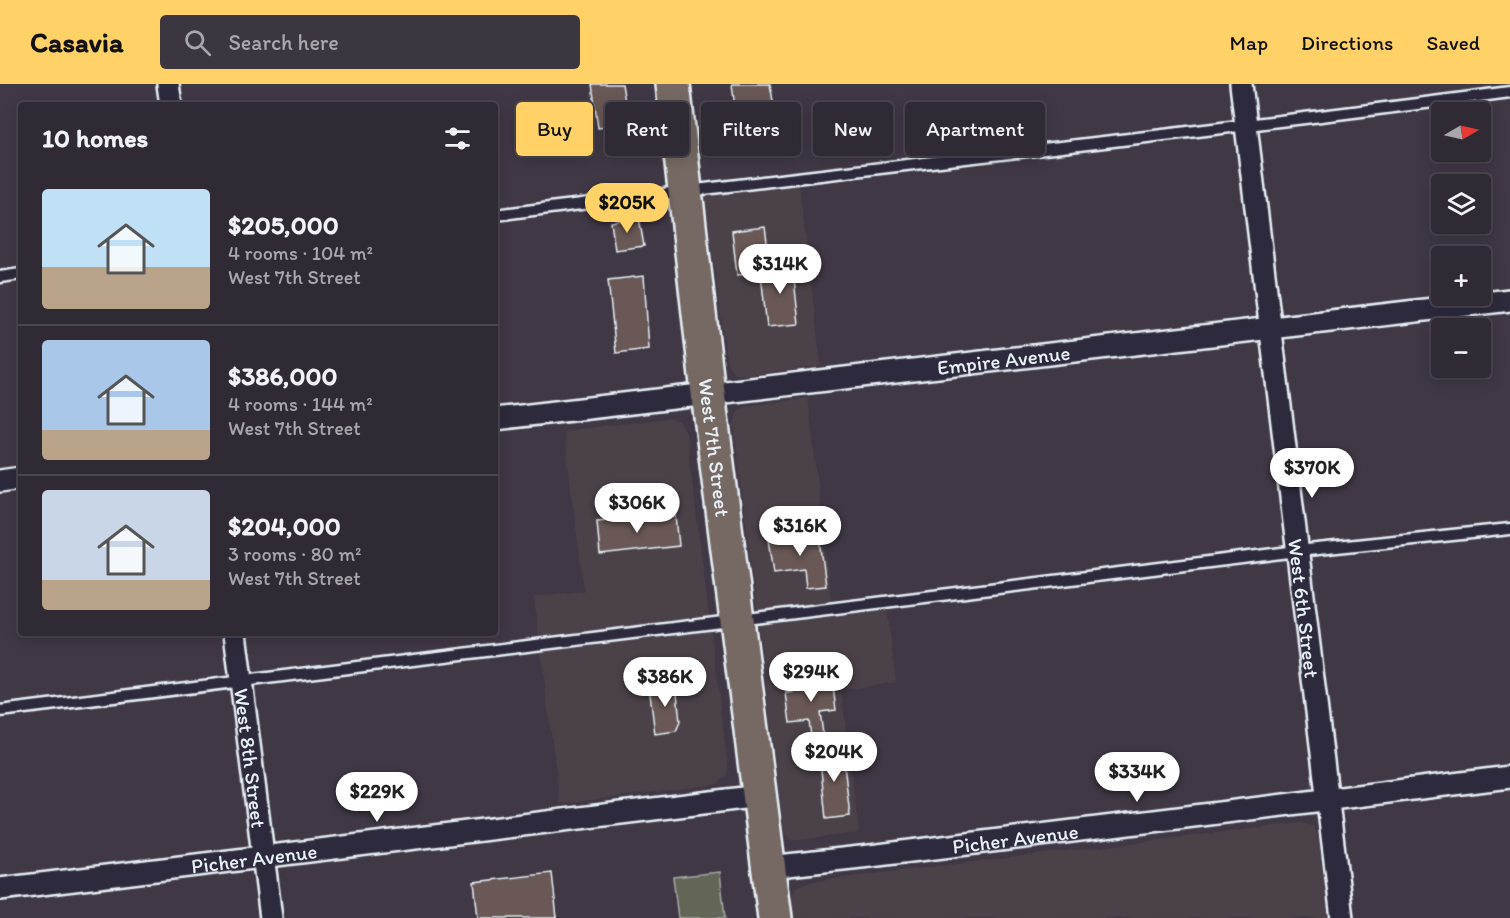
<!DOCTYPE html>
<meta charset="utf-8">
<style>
:root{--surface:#302a34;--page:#3c3640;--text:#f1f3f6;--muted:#a8a7ac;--line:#4b464f;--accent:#ffd166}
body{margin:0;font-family:Itim,sans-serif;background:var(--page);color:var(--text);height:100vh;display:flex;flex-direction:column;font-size:22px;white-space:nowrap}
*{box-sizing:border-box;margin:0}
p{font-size:20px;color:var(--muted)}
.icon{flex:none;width:33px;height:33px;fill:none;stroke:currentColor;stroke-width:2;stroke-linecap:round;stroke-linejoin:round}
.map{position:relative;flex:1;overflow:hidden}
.drawer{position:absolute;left:18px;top:18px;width:480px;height:534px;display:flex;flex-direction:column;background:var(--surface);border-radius:6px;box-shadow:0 3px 15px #0003,0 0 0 2px var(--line)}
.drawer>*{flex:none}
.guide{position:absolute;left:516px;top:18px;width:570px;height:54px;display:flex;gap:12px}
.needle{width:39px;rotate:81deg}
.tools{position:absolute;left:1431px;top:18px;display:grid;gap:12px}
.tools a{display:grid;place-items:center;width:60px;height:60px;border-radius:6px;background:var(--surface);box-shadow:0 3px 15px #0003,0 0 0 2px var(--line);font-size:30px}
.price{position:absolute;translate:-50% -51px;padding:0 14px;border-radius:21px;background:#fff;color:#222;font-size:20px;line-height:39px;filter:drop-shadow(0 2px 3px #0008)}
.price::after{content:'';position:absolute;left:50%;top:36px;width:18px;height:14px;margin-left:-9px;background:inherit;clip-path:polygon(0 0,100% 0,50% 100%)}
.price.active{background:var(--accent);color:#111}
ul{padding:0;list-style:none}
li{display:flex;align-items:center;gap:18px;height:150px;padding:0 24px}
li+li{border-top:2px solid var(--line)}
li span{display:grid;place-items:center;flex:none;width:168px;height:120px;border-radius:6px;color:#555}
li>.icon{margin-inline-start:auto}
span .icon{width:72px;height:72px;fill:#fffc;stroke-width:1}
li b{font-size:26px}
h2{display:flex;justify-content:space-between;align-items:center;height:72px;padding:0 24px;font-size:26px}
.chip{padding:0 21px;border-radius:6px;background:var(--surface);box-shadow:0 3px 15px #0003,0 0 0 2px var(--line);font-size:21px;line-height:54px}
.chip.active{background:var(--accent);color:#111}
header{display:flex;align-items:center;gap:36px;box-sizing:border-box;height:84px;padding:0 30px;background:var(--accent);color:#111}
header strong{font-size:28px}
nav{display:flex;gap:33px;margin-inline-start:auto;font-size:21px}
.search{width:420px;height:54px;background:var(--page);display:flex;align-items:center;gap:15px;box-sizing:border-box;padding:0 21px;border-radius:6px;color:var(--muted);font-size:22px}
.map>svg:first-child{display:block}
.built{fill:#4c424a}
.grass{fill:#646557;stroke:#a6aba8;stroke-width:1.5}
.building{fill:#695957;stroke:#e8f1f8;stroke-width:1.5}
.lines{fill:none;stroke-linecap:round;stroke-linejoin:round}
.lane-casing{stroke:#e8f1f8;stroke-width:15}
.street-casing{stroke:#e8f1f8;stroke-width:26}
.primary-casing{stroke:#e8f1f8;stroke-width:38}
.lane{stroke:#2f2a3d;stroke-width:10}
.street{stroke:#2f2a3d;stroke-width:21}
.primary{stroke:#766964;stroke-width:33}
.labels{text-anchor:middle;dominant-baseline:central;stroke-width:6;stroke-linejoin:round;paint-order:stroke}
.street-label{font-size:21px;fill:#e8f1f8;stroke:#2f2a3d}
</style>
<header>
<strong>Casavia</strong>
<div class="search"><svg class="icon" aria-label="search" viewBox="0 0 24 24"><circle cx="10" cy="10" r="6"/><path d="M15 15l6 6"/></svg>Search here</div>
<nav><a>Map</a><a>Directions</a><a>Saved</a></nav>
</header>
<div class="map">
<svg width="1510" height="834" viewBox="0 0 1510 834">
<rect width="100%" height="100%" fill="#403845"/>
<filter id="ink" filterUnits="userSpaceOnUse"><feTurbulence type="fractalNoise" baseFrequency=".0167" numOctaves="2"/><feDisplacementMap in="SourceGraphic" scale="12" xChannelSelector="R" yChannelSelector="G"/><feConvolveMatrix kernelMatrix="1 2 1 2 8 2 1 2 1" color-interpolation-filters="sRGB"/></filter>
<g filter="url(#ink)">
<!-- built -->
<path class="built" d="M799,99L821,282L744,291L736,290L727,280L705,111Z
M808,314L833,532L887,525L896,598L841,606L859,749L799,756H791L784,747L734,341L738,327L745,322Z
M669,334L679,337L686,348L728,684L726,692L717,700L560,720L534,513L584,507L564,347Z
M1301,739L1313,742L1318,752L1328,834H794L792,817L793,809L796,803L808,798Z"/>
<!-- grass -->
<path class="grass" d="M720,788L725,834H678L673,793Z"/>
<!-- building -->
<path class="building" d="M592,0H622L629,40L598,44Z
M732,0H770L775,28L736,32Z
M639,133L644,162L615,166L611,138Z
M765,143L769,173L749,176L751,190L737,191L732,147Z
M792,178L799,240L767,243L760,182Z
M644,192L649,265L616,269L608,196Z
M644,432L645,436L676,432L679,462L600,471L597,437Z
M819,448L826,502L806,504L804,485L774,489L769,455Z
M832,595L836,626L820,628L823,650L811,652L809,637L790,639L786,609L794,608L793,600Z
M676,599L680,638L676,647L655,650L649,602Z
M842,663L850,732L826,735L819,666Z
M552,789L557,834H478L474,798Z"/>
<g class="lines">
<!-- lane casing -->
<g class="lane-casing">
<path id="lane" d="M495,131C833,87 1172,53 1510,8
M0,193L21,190
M0,627L1298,467L1510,445"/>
</g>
<!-- street casing -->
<g class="street-casing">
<g id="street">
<path d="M168,0L171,21"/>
<path id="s1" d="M1241,0L1342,834"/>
<path id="s2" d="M495,335L1510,216"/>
<path d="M0,397L21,394"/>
<path id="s3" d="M235,549L271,834"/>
<path id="s4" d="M769,783L870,772L1510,693"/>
<path id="s5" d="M0,805L760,712"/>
</g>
</g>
<!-- primary casing -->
<g class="primary-casing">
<g id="primary">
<path id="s6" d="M673,0L708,309L775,834"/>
</g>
</g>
<!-- lane -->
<use href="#lane" class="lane"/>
<!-- street -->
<use href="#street" class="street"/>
<!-- primary -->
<use href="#primary" class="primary"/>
</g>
</g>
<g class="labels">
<!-- street labels -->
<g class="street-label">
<text stroke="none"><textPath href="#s2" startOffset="512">Empire Avenue</textPath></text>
<text stroke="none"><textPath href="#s6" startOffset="366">West 7th Street</textPath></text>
<text stroke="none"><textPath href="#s1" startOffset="528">West 6th Street</textPath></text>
<text stroke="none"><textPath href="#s3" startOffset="126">West 8th Street</textPath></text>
<text stroke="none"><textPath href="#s4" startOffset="248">Picher Avenue</textPath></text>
<text stroke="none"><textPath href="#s5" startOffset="256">Picher Avenue</textPath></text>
</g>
</g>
</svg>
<div class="tools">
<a><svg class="needle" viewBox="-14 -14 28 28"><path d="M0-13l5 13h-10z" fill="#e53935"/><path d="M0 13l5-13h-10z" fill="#a8a7ac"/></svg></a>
<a><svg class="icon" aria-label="layers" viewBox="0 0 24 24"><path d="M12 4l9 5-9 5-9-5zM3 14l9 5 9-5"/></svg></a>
<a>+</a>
<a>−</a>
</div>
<b class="price active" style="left:627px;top:150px">$205K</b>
<b class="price" style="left:780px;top:211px">$314K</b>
<b class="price" style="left:1312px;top:415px">$370K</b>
<b class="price" style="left:637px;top:450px">$306K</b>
<b class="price" style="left:800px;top:473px">$316K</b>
<b class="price" style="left:811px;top:619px">$294K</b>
<b class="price" style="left:665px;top:624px">$386K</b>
<b class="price" style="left:834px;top:699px">$204K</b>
<b class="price" style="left:1137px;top:719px">$334K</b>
<b class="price" style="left:377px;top:739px">$229K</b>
<div class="guide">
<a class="chip active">Buy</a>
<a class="chip">Rent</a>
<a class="chip">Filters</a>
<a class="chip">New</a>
<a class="chip">Apartment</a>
</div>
<section class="drawer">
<h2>10 homes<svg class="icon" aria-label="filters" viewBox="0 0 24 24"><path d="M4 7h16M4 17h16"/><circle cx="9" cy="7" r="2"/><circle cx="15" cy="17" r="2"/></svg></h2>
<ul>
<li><span style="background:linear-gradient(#bfe0f5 65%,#b9a48a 0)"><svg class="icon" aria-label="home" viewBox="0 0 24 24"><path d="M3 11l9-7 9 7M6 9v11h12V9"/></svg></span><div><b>$205,000</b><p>4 rooms · 104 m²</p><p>West 7th Street</p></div></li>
<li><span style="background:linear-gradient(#a9c7e8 75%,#b9a48a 0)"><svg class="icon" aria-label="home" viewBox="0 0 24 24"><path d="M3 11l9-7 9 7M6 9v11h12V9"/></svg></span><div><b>$386,000</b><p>4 rooms · 144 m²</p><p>West 7th Street</p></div></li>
<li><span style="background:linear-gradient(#c9d6e8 75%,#b9a48a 0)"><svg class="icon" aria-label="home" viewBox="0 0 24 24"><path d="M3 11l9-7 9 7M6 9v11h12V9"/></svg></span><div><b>$204,000</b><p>3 rooms · 80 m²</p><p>West 7th Street</p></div></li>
</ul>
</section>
</div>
